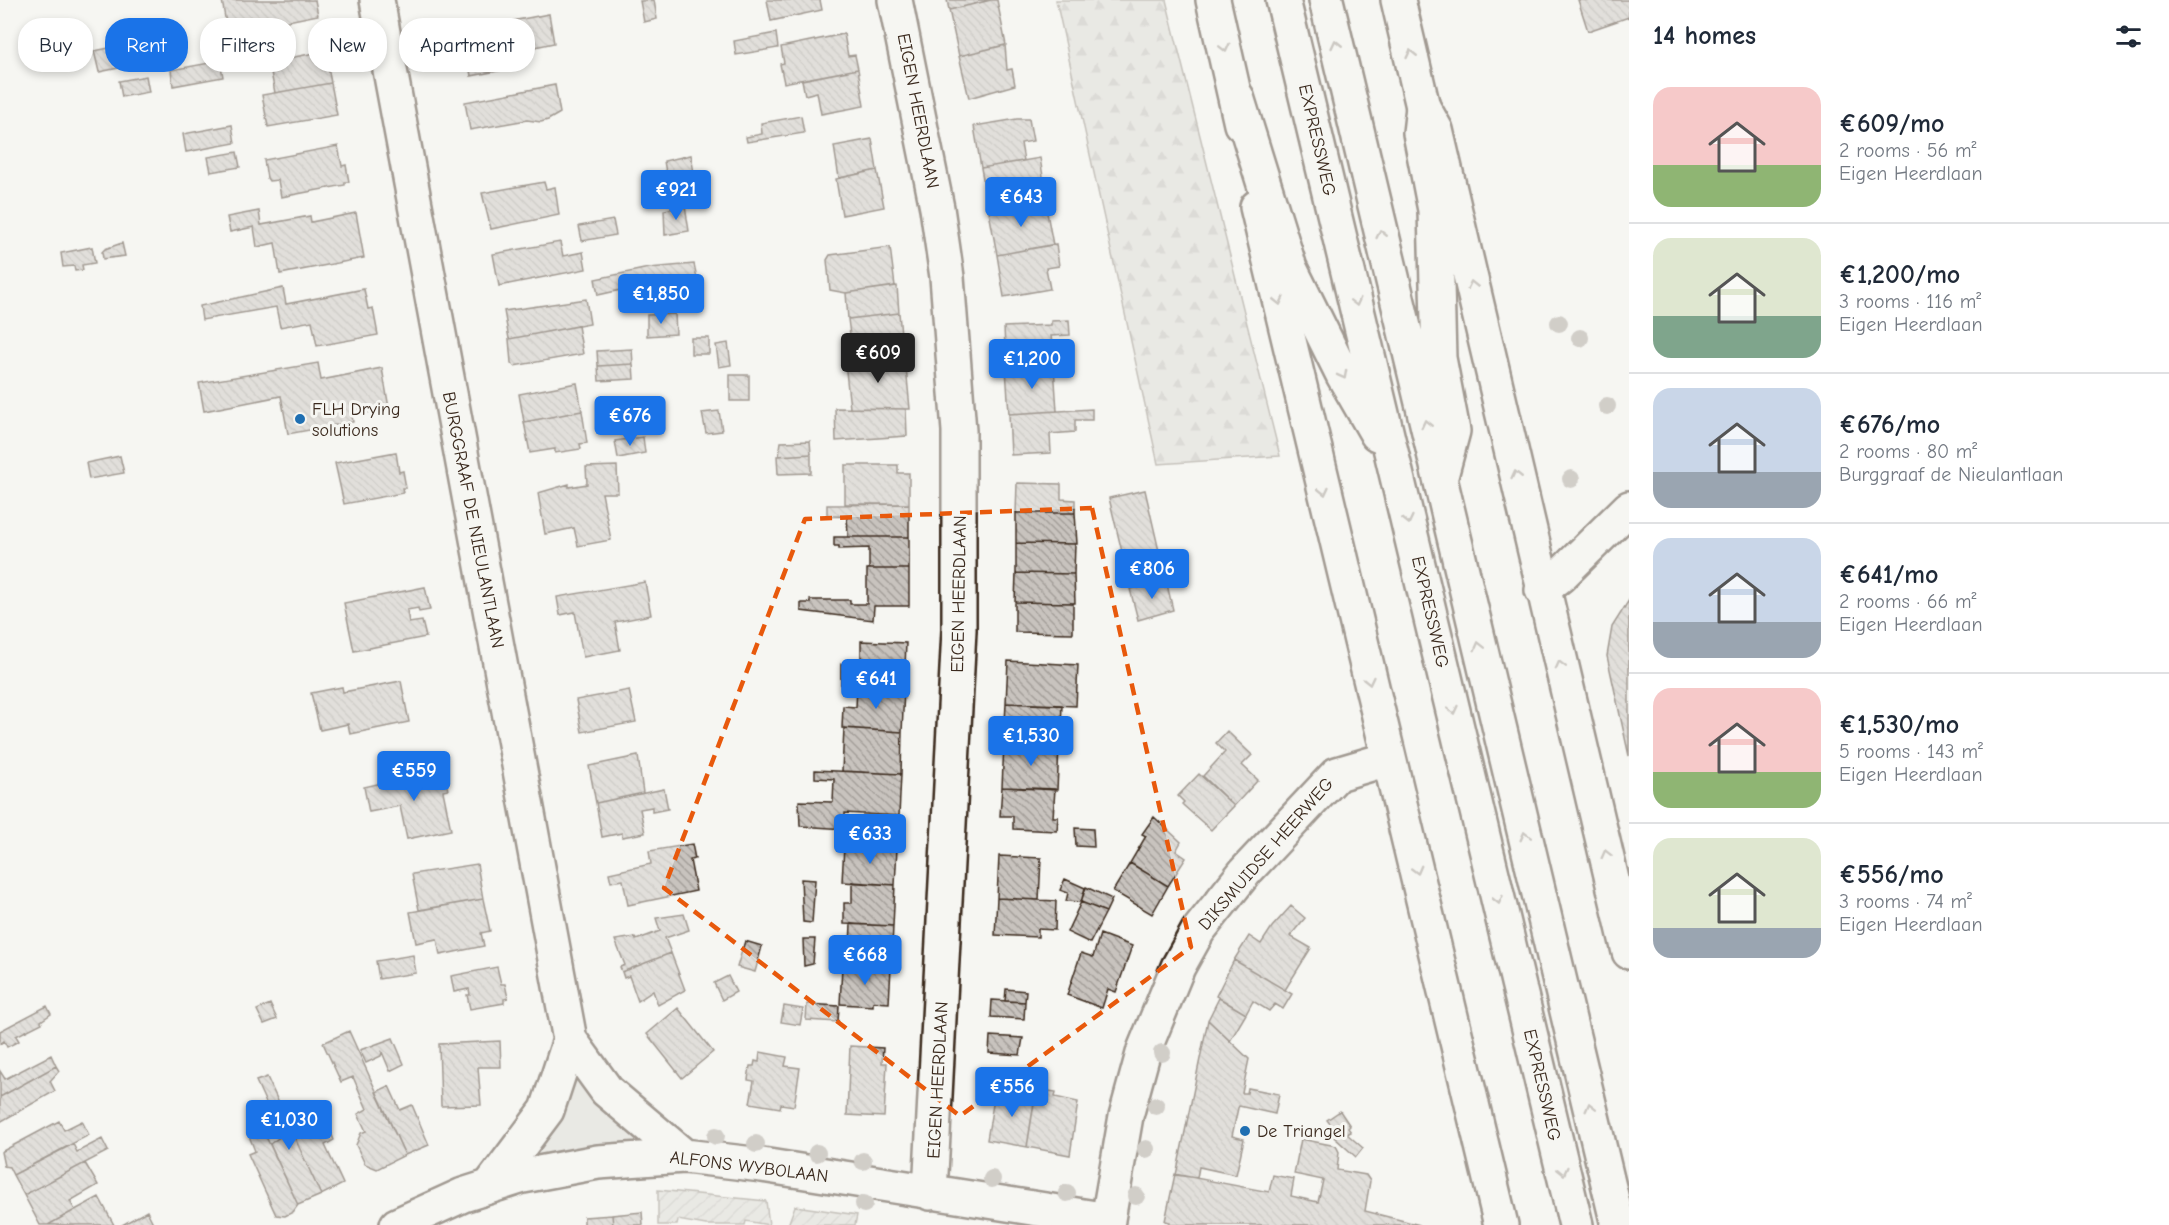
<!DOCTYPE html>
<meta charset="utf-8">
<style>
:root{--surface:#fff;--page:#f2f2f3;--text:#1f2937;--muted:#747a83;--line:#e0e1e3;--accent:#1a73e8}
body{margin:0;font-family:"Comic Neue",sans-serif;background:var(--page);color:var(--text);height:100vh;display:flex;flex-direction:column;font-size:22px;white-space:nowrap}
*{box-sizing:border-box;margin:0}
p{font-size:20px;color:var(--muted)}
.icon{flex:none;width:33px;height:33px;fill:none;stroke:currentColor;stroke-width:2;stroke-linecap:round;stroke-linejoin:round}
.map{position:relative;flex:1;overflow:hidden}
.side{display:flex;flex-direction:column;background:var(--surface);width:540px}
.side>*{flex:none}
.top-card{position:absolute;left:18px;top:18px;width:570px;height:54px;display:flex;gap:12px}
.price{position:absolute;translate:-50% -51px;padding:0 14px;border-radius:6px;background:var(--accent);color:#fff;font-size:20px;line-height:39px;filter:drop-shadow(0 2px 3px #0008)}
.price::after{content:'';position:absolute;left:50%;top:36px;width:18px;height:14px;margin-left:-9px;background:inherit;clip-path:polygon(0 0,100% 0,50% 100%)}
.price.current{background:#222;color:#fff}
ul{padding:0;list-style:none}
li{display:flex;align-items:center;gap:18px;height:150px;padding:0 24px}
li+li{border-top:2px solid var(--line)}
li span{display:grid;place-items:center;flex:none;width:168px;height:120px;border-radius:18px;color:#555}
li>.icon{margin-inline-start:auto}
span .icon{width:72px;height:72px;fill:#fffc;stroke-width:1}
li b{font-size:26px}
h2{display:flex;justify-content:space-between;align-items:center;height:72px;padding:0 24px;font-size:26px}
.tag{padding:0 21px;border-radius:24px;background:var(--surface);box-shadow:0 3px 9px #0003;font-size:21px;line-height:54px}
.tag.current{background:var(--accent);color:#fff}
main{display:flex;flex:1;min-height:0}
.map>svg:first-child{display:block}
.grass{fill:#dad9d3;stroke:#8a8278;stroke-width:1.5}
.forest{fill:url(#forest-firs);stroke:#8a8278;stroke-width:1.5}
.garden{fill:url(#garden-furrows);stroke:#8a8278;stroke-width:1.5}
.building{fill:url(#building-back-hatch);stroke:#3b2a1e;stroke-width:1.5}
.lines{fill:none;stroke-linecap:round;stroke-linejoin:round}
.minor-casing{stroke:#3b2a1e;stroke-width:38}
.highway-casing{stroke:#3b2a1e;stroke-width:38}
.minor{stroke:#f6f6f2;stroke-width:33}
.highway{stroke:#f6f6f2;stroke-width:33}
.tree{fill:#a59e96}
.oneway{stroke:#989088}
.marked{fill:none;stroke:#e8590c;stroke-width:4.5;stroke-dasharray:12 8;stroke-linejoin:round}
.poi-dot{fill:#1f6fb2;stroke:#f6f6f2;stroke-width:2}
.labels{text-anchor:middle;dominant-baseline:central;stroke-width:6;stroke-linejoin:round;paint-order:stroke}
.street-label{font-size:18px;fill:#3b2a1e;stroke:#f6f6f2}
.poi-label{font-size:18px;fill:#3b2a1e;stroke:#f6f6f2;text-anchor:start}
</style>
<main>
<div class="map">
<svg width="1629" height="1225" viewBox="0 0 1629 1225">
<defs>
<pattern id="forest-firs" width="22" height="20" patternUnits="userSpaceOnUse" patternTransform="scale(1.5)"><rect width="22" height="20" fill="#dad9d3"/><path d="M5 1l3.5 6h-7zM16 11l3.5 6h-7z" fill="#bcbab5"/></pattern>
<pattern id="garden-furrows" width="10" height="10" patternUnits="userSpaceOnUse" patternTransform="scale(1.5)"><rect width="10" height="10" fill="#dad9d3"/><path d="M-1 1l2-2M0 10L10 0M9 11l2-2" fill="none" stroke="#bcbab5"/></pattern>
<pattern id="building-back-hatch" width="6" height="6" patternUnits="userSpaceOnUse" patternTransform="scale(1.5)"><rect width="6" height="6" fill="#c8c3be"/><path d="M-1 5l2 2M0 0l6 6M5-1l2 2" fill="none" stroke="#a49f9a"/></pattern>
</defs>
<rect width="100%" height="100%" fill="#f6f6f2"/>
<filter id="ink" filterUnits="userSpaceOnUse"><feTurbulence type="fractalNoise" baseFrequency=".0167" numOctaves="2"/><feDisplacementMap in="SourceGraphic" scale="12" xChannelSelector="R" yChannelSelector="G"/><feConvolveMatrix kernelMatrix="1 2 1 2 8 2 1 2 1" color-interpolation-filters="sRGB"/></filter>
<g filter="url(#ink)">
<!-- grass -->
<path class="grass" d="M571,1067L649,1143L533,1161L530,1152Z"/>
<!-- forest -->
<path class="forest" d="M1056,0H1166L1280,456L1158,464Z"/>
<!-- garden -->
<path class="garden" d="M658,1190L766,1201L769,1225L746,1221L745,1225H706L678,1220L677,1225H658Z
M795,1206L857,1215L855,1225H788Z"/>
<!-- building -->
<path class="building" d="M222,0H315L318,15L238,31L237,28L227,30Z
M654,0L657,19L644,22L640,1Z
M767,0H820L822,10L771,21Z
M947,0H991L949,10Z
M991,0H997L1006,45L959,56L949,10Z
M1578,0H1629V17L1588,31Z
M549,14L554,43L521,50L524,66L471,76L463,30Z
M776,33L778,48L736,55L734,41Z
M844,34L848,56L855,55L858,69L784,83L780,64L784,63L781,47Z
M134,43L138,64L99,72L94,51Z
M1005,45L1007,70L1012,69L1015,85L969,98L959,56Z
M325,51L331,83L275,93L269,62Z
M220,61L223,77L173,86L171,70Z
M858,69L864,106L821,114L817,92L805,95L802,80Z
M146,76L149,92L122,97L119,81Z
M331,83L337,115L268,127L262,95Z
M555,85L560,113L548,120L541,122L527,120L470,130L465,102Z
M801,116L804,133L747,142L746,137L762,134L761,123Z
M1017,119H1029L1033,141L1021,143L1024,161L981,168L974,126Z
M232,125L235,143L186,152L183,134Z
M872,139L877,170L839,178L834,146Z
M338,146L342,166L346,165L349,182H345V185L281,197L278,180L269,181L267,178L264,160Z
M237,152L240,167L211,172L208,157Z
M691,155L694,173L667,178L664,161Z
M1040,158L1047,201L989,212L981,168Z
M877,170L884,207L842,215L836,179Z
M544,182L546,189L555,187L559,215L491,229L482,193Z
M1045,202L1053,245L997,255L989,212Z
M685,206L689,231L665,235L664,210Z
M259,211L261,225L310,216L311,222L356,213L364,258L280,274L275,243L257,247L254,227L230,232L227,217Z
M613,220L616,235L582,241L579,226Z
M560,242L563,256L583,252L586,269L499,286L493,254Z
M122,243L125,256L103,259L102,252L105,249Z
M1056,244L1059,266L1046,268L1050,289L1004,297L997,255Z
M92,247L95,263L82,265L83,270L75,271L74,266L63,267L61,253Z
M890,247L895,286L846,293L830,290L827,260L830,255Z
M694,264L697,278L652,283L598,295L595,279L649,268Z
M897,286L899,313L848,319L846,293Z
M283,288L286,304L364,289L368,309L373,308L378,335L317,346L312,321L280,327L276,307L202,320L200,306Z
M586,299L590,324L509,339L504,311Z
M899,313L903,356L845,362L843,336L850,335L848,319Z
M675,314L676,334L647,336V315Z
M1069,320L1070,335L1051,336L1052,343H1057L1058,357H1052L1054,366L1006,369L1004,327L1051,325V321Z
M578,326L583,354L514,366L511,363L509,339Z
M691,338H709V354H691Z
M728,343L731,365L719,367L716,345Z
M632,349L633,364L598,366L597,351Z
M905,356L910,409L850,408L845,362Z
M318,363L321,380L382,368L389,408L352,416L353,422L288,434L281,396L204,411L199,383Z
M633,364L634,379L599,381L598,366Z
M1054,366L1057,411L1009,414L1006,369Z
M730,375H749V401H730Z
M577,383L582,411L524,422L519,394Z
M835,408L906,409L907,436L836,441Z
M1092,409V420H1075V432L1050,434L1051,453L1011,455L1009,414Z
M582,411L587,443L580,444L581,449L555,453V449L530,453L524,422Z
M719,411L722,431L706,433L702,413Z
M643,437L645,453L618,458L615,441Z
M810,441L811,454L779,456L781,442Z
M396,452L399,472L403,471L406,488H402L403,493L344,504L335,463Z
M811,454V473L778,474L777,456Z
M120,456L124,473L89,479L86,463Z
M845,465H898V473H909V504H845Z
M617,466L618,493H602L611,540L578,546L574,528L545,534L538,493L569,484V487L587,484L586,467Z
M1017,483L1061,484V499L1075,500V513H1016Z
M1145,490L1159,551L1124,560L1109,498Z
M909,504V537H848L847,516H827V505Z
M1016,513H1075L1077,544L1016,543Z
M834,537H909V569H869V548L839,549V546H834Z
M1016,543L1075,544L1074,574L1016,573Z
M867,569H909V606H874L873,620L801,611V603H810V600H850V604H867Z
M1016,573L1074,574L1075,603L1015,602Z
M1166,580L1173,610L1138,620L1130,589Z
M645,582L651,615L615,622L620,650L583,657L575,612L560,615L557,597Z
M425,587L430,610L419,612L418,608L407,610L409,623L422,621L426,637L354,651L344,603Z
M1629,600V756L1607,656L1612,627Z
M1015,602L1073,603V633L1015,632Z
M861,641L906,643L904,689L841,687V664H861Z
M1008,661L1078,665L1076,706L1006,703Z
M401,681L409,722L350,734L348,724L320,730L311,693L342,687L343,692Z
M857,688L904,689L902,732L842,728L843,706L856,707Z
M629,690L636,722L582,732L576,700Z
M1006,703L1062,705L1060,747L1004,744Z
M844,728L902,732L901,774L842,771Z
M1227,731L1252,755L1242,765L1258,780L1234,806L1203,776L1225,752L1216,743Z
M1004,744L1059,747L1057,790L1002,787Z
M638,756L643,793L596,803L589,766Z
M443,769L448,790L443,791L451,830L407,839L400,806L369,812L364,787Z
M815,770L901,774L899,816L845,813V829L800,826L799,801L833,802L834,779L815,778Z
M1199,774L1234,806L1211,830L1184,806L1182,804L1184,802L1178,796Z
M1002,787L1055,789L1053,817H1058L1057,831L1013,829V816H1000Z
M664,789L668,809L652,812V807L640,809L645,833L622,837V833L602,837L596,803Z
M1154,817L1181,842L1176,851L1186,858L1168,886L1130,863L1146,836L1142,834Z
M1075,828L1093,829L1094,847L1076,846Z
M692,844L695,859L690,860L696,891L628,905L623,880L611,882L609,873L651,864L649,851Z
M844,846L897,848L895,885L842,882Z
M999,856L1041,858L1039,900L997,898Z
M1130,863L1168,886L1152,914L1113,891Z
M477,864L483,899L419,910L412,874Z
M801,879L815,880L812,923L803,922Z
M1065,879L1085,888L1081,902L1066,901L1068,893L1060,890Z
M852,882L895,885L893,926L844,924V903H852Z
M1086,887L1112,899L1106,912L1081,902Z
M997,898L1056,901L1055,930L1038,929V937L995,935Z
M483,899L490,931L481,933L484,946L440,955L437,939L416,943L410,912Z
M1081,902L1106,912L1090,943L1067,932Z
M1291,906L1305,918L1290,936L1311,948L1285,990L1234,960L1249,936L1261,944L1272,927Z
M684,914L689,930L665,938L671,953L622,972L620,967L625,965L615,940L635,937L636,940L660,931L656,918Z
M851,924L893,926L891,968L849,967Z
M1100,934L1132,946L1116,992L1108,989L1102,1008L1067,995L1081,953L1093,957Z
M803,939H815L813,964L804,966Z
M745,941L762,946L755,972L737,967Z
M671,953L685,990L658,1005L653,991L638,1001L629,976L624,978L622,972Z
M413,955L416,973L379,979L376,961Z
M1234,960L1292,994L1283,1009L1275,1004L1269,1011L1253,1001L1246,1014L1216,996Z
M497,967L501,984H505L508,998L504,999V1003L470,1009L467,995H470L469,989L454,992L451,976Z
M842,967L891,968L889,1003L873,1002V1006L840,1004Z
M728,976L736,992L722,1000L714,983Z
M1006,989L1026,991L1025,1002L1005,1001Z
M1219,998L1246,1014L1230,1041L1208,1020Z
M992,1000L1025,1002L1024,1019L991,1017Z
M270,1004L277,1019L264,1024L257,1010Z
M807,1004L839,1006L838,1022L806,1020Z
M47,1006L51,1014L41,1021L42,1023L16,1036L19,1041L7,1047L4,1041L0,1044V1031Z
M784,1006L803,1009L800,1025L781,1022Z
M678,1008L713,1052L682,1078L647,1034Z
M1208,1020L1249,1059L1242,1093H1247L1248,1088L1279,1094L1275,1114L1239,1106L1238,1108L1232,1136L1244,1139L1236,1175L1199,1167L1197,1178L1176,1175Z
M349,1031L405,1155L377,1169L365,1164L356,1145L361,1133L366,1131L358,1114L367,1109L353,1077L341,1082L323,1043Z
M990,1036L1023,1038L1020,1055L989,1053Z
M393,1038L404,1064L390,1071L382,1052L381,1056L366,1063L360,1050Z
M500,1041L501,1067H478L481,1105L441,1106L439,1044Z
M850,1046L883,1048L882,1063H887L884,1117L847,1115Z
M760,1052L787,1057L785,1066L800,1068L794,1106L781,1104L780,1108L750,1103L754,1081L748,1080L750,1066H754L755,1061L759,1062Z
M51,1055L56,1066L0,1097V1071L5,1079Z
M56,1066L59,1071L50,1081L55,1091L0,1122V1097Z
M267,1077L321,1195L298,1205L270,1144L281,1136L256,1081Z
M389,1086L400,1110L412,1105L429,1145L405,1155L376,1092Z
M1016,1089L1036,1092L1027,1147L987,1140L995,1092L1015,1095Z
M1036,1089L1056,1092L1055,1097L1078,1102L1070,1155L1027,1147Z
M1340,1111L1350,1126L1348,1128L1351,1132L1347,1134L1363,1148L1356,1157L1325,1129L1331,1125L1327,1120Z
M59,1121L64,1130L82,1121L89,1135L13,1175L9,1167L4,1166L1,1152Z
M326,1121L334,1140L325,1145L343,1184L321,1195L294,1136Z
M263,1130L298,1205L293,1212L285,1216L276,1215L248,1154L255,1151L249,1136Z
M102,1139L108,1151L24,1195L13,1175L73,1144L77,1152Z
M1301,1139L1336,1146L1339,1152L1337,1170L1366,1175L1370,1181L1365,1211L1420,1225H1169L1170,1222L1165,1221L1175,1174L1269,1192L1273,1175L1294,1179L1291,1196L1318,1202L1323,1180L1294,1174Z
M85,1163L98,1185L70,1201L75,1210L48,1225H40L24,1195Z
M99,1197L114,1225H48L75,1210Z
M147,1211L154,1225H122Z
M642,1212L643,1225H613L612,1215Z
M612,1215L613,1225H584V1217Z"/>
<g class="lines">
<!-- minor casing -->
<g class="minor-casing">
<path id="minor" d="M377,0L570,1040L607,1091L684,1156
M895,0L937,208L947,277L959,431V630L930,1193
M1213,0L1241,124
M1398,0L1423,107L1436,130L1629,952
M1257,207L1501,1225
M1542,590L1560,576L1629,508
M490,1186L547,1110L570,1040
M397,1225L463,1195L523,1176L598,1162L684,1156L762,1165L1108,1220
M1107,1225L1126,1116L1144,1050L1178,967L1198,931L1245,872L1337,774L1388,759"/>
</g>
<!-- highway casing -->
<g class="highway-casing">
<path id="highway" d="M1283,0L1576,1225
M1326,0L1618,1225
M1237,97L1290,268L1343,375L1377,434
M1423,107L1420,133L1435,210L1439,358L1453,431L1441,476"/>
</g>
<!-- minor -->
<use href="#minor" class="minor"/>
<!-- highway -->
<use href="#highway" class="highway"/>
</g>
<!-- trees -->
<g class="tree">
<circle cx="1559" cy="323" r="9"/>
<circle cx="1580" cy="338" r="9"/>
<circle cx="1607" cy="406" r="9"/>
<circle cx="1571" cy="479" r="9"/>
<circle cx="1162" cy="1053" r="9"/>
<circle cx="1156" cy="1106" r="9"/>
<circle cx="716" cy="1136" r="9"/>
<circle cx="756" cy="1144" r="9"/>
<circle cx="1146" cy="1149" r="9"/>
<circle cx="817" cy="1153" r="9"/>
<circle cx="863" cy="1161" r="9"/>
<circle cx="992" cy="1179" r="9"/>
<circle cx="1067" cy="1193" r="9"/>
<circle cx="1136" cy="1196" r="9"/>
<circle cx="864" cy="1204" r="9"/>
</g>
<!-- one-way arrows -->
<defs><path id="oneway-chevron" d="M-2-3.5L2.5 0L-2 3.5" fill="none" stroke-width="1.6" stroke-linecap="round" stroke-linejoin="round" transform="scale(1.5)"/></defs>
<g class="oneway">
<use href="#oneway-chevron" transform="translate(1336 44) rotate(-103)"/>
<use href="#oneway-chevron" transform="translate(1225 48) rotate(76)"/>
<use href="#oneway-chevron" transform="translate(1411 54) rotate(-103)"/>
<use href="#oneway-chevron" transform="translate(1381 234) rotate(-103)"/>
<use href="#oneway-chevron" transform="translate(1472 285) rotate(-103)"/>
<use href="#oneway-chevron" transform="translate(1279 301) rotate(77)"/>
<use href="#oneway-chevron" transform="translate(1356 302) rotate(76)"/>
<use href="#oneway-chevron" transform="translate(1343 375) rotate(62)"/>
<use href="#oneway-chevron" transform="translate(1426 424) rotate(-103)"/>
<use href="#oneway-chevron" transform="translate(1516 475) rotate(-103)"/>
<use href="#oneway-chevron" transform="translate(1324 491) rotate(77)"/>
<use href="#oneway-chevron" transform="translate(1408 520) rotate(77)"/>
<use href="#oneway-chevron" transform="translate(1479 646) rotate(-104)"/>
<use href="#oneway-chevron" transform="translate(1560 665) rotate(-104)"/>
<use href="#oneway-chevron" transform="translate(1369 681) rotate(77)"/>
<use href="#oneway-chevron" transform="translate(1453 710) rotate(77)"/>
<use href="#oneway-chevron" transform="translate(1525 836) rotate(-104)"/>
<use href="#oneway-chevron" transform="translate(1606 854) rotate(-104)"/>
<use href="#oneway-chevron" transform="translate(1417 870) rotate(75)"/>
<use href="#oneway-chevron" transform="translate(1498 900) rotate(77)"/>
<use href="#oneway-chevron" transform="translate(1590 1107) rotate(-104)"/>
<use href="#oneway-chevron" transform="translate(1563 1171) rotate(77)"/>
</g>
</g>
<!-- marked area -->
<path d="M0 0H1629V1225H0ZM1092,508L1191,947L960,1116L664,888L805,519Z" fill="#f6f6f2" fill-opacity=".55" fill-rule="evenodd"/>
<path class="marked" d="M1092,508L1191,947L960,1116L664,888L805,519Z"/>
<!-- markers -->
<g class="poi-dot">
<circle cx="300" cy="419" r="6"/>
<circle cx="1245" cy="1131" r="6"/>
</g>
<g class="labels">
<!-- street labels -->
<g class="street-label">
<text transform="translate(918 111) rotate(79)">EIGEN HEERDLAAN</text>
<text transform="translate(1317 140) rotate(77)">EXPRESSWEG</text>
<text transform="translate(473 520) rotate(79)">BURGGRAAF DE NIEULANTLAAN</text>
<text transform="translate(959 594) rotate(-89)">EIGEN HEERDLAAN</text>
<text transform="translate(1430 612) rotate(77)">EXPRESSWEG</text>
<text transform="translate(1266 854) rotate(-49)">DIKSMUIDSE HEERWEG</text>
<text transform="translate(938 1080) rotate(-87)">EIGEN HEERDLAAN</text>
<text transform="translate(1542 1085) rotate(77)">EXPRESSWEG</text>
<text transform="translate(749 1167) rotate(7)">ALFONS WYBOLAAN</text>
</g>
<!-- poi labels -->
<g class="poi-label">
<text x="312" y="409">FLH Drying<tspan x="312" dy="21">solutions</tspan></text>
<text x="1257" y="1131">De Triangel</text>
</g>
</g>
</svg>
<b class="price" style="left:676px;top:221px">€921</b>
<b class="price" style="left:1021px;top:228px">€643</b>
<b class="price" style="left:661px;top:325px">€1,850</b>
<b class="price current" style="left:878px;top:384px">€609</b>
<b class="price" style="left:1032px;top:390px">€1,200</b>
<b class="price" style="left:630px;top:447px">€676</b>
<b class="price" style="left:1152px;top:600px">€806</b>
<b class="price" style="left:876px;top:710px">€641</b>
<b class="price" style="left:1031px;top:767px">€1,530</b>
<b class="price" style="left:414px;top:802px">€559</b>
<b class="price" style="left:870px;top:865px">€633</b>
<b class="price" style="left:865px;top:986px">€668</b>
<b class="price" style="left:1012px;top:1118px">€556</b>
<b class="price" style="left:289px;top:1151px">€1,030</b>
<div class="top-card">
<a class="tag">Buy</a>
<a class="tag current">Rent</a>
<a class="tag">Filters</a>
<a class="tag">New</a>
<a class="tag">Apartment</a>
</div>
</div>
<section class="side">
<h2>14 homes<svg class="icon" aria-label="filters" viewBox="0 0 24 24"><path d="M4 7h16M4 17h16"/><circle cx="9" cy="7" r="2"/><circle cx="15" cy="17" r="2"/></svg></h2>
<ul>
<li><span style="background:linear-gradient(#f6c9c9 65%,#8fb573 0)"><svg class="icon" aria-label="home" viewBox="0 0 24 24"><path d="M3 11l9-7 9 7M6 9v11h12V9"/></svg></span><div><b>€609/mo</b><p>2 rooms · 56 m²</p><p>Eigen Heerdlaan</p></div></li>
<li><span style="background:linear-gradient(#dfe7d0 65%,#7fa58c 0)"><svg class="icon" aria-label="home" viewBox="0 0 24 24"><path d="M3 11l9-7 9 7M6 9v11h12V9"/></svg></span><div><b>€1,200/mo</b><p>3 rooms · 116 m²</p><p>Eigen Heerdlaan</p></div></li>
<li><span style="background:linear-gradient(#c9d6e8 70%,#9aa5b1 0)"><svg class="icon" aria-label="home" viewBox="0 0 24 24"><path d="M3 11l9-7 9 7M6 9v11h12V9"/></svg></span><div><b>€676/mo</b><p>2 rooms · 80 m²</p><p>Burggraaf de Nieulantlaan</p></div></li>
<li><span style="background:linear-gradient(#c9d6e8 70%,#9aa5b1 0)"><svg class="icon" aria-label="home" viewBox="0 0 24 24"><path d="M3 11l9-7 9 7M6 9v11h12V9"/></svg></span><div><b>€641/mo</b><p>2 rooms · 66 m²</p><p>Eigen Heerdlaan</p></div></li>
<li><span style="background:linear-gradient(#f6c9c9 70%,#8fb573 0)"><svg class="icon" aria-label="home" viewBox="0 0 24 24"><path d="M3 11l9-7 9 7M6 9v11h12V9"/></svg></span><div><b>€1,530/mo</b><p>5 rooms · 143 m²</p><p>Eigen Heerdlaan</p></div></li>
<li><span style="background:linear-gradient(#dfe7d0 75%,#9aa5b1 0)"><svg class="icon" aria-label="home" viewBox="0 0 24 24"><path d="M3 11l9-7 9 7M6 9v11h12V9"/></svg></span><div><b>€556/mo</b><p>3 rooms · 74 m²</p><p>Eigen Heerdlaan</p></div></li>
</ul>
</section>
</main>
